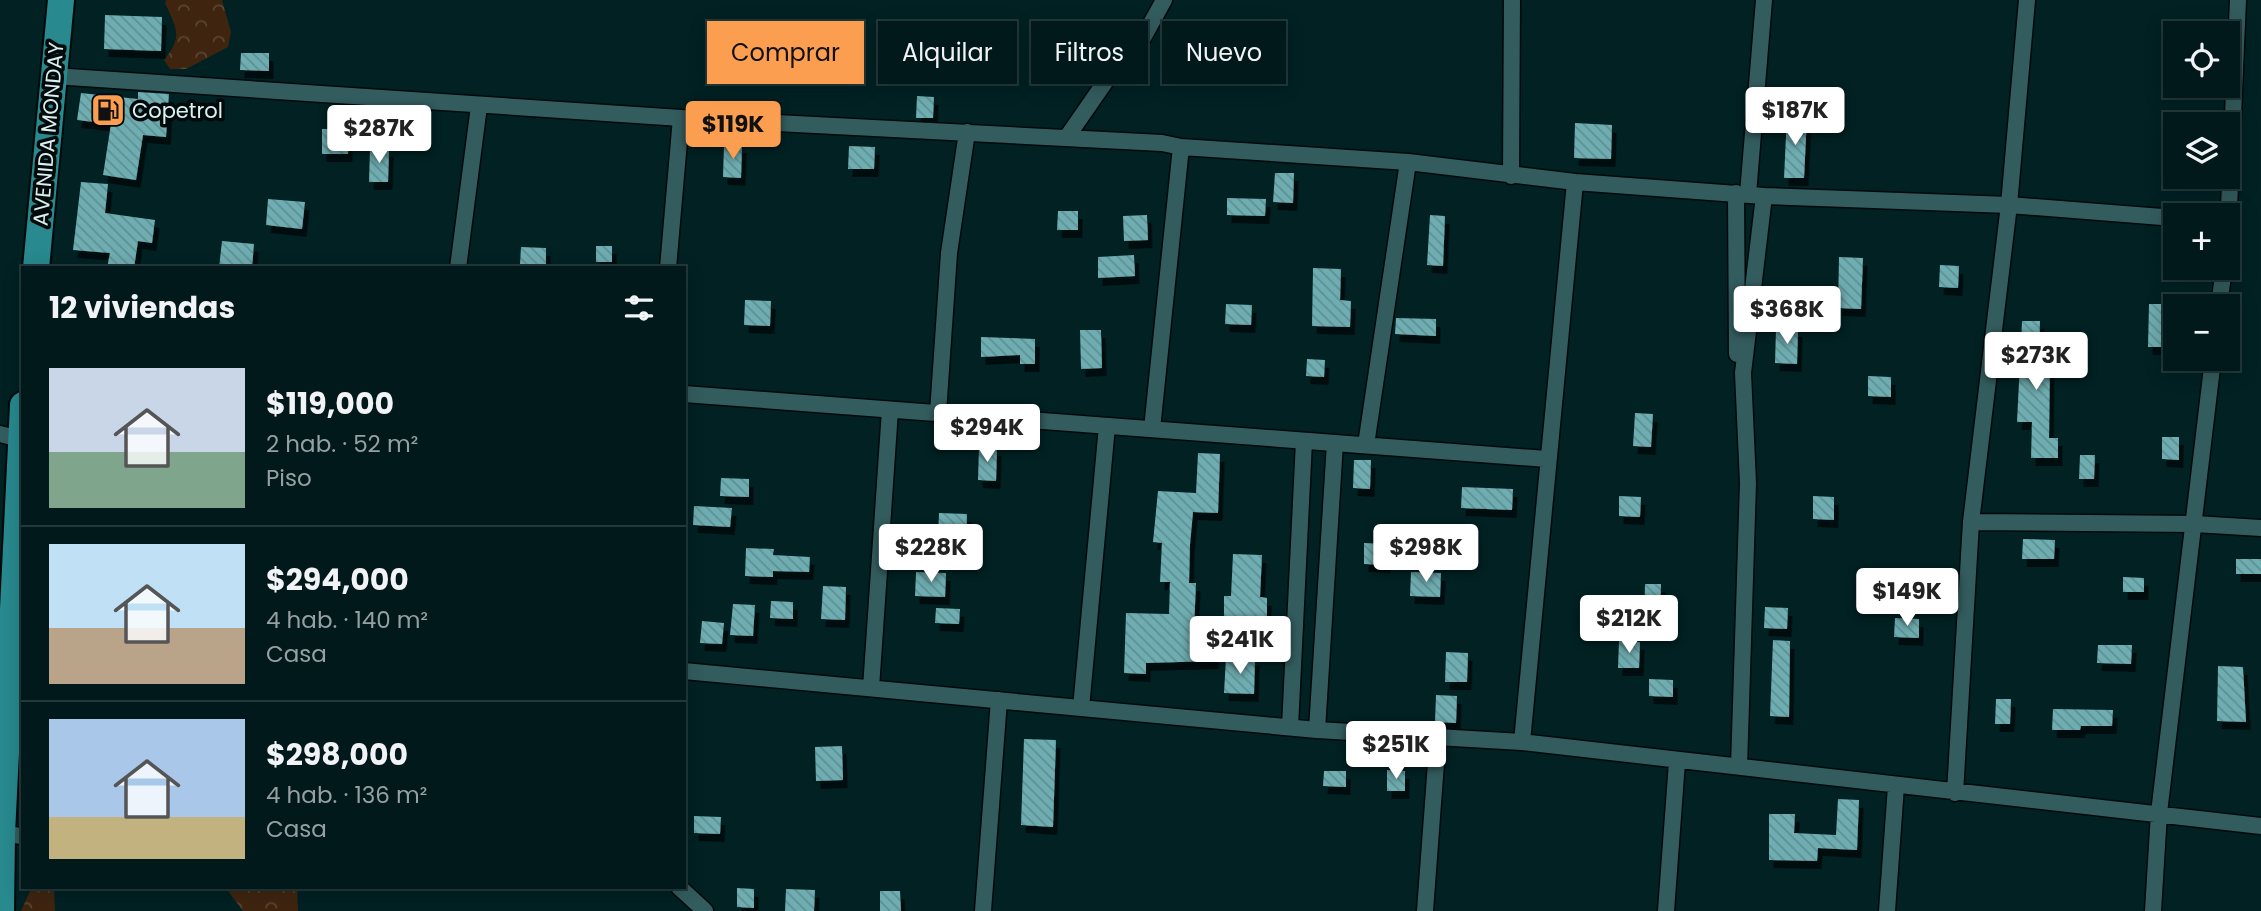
<!DOCTYPE html>
<html lang="es">
<meta charset="utf-8">
<style>
:root{--surface:#01191a;--page:#0b2223;--text:#f1f3f6;--muted:#96a0a2;--line:#233839;--accent:#fb9e50}
body{margin:0;font-family:Poppins,sans-serif;background:var(--page);color:var(--text);height:100vh;display:flex;flex-direction:column;font-size:26px;white-space:nowrap}
*{box-sizing:border-box;margin:0}
p{font-size:23px;color:var(--muted)}
.icon{flex:none;width:38px;height:38px;fill:none;stroke:currentColor;stroke-width:2;stroke-linecap:round;stroke-linejoin:round}
.map{position:relative;flex:1;overflow:hidden}
.details{position:absolute;left:21px;top:266px;width:665px;height:623px;display:flex;flex-direction:column;background:var(--surface);border-radius:0px;box-shadow:0 4px 18px #0003,0 0 0 2px var(--line)}
.details>*{flex:none}
.banner{position:absolute;left:707px;top:21px;width:665px;height:63px;display:flex;gap:14px}
.controls{position:absolute;left:2163px;top:21px;display:grid;gap:14px}
.controls a{display:grid;place-items:center;width:77px;height:77px;border-radius:0px;background:var(--surface);box-shadow:0 4px 18px #0003,0 0 0 2px var(--line);font-size:35px}
.price{position:absolute;translate:-50% -60px;padding:0 16px;border-radius:7px;background:#fff;color:#222;font-size:23px;line-height:46px;filter:drop-shadow(0 2px 4px #0008)}
.price::after{content:'';position:absolute;left:50%;top:42px;width:21px;height:16px;margin-left:-10px;background:inherit;clip-path:polygon(0 0,100% 0,50% 100%)}
.price.active{background:var(--accent);color:#111}
ul{padding:0;list-style:none}
li{display:flex;align-items:center;gap:21px;height:175px;padding:0 28px}
li+li{border-top:2px solid var(--line)}
li span{display:grid;place-items:center;flex:none;width:196px;height:140px;border-radius:0px;color:#555}
li>.icon{margin-inline-start:auto}
span .icon{width:84px;height:84px;fill:#fffc;stroke-width:1}
li b{font-size:30px}
h2{display:flex;justify-content:space-between;align-items:center;height:84px;padding:0 28px;font-size:30px}
.pill{padding:0 24px;border-radius:0px;background:var(--surface);box-shadow:0 4px 18px #0003,0 0 0 2px var(--line);font-size:24px;line-height:63px}
.pill.active{background:var(--accent);color:#111}
.map>svg:first-child{display:block}
.forest{fill:url(#forest-crowns)}
.building{fill:url(#building-back-hatch);filter:url(#shadow)}
.lines{fill:none;stroke-linecap:round;stroke-linejoin:round}
.minor-casing{stroke:#00090a;stroke-width:19}
.trunk-casing{stroke:#00090a;stroke-width:30}
.minor{stroke:#335c5e;stroke-width:16}
.trunk{stroke:#28898e;stroke-width:26}
.labels{text-anchor:middle;dominant-baseline:central;stroke-width:7;stroke-linejoin:round;paint-order:stroke}
.poi-label{font-size:21px;fill:#d9eff0;stroke:#00090a;text-anchor:start}
.street-label{font-size:21px;fill:#d9eff0;stroke:#00090a}
</style>
<div class="map">
<svg width="2261" height="911" viewBox="0 0 2261 911">
<defs>
<pattern id="forest-crowns" width="20" height="18" patternUnits="userSpaceOnUse" patternTransform="scale(1.75)"><rect width="20" height="18" fill="#3f2510"/><path d="M2 6a3 3 0 1 1 6 0M12 15a3 3 0 1 1 6 0" fill="none" stroke="#5a4533"/></pattern>
<pattern id="building-back-hatch" width="6" height="6" patternUnits="userSpaceOnUse" patternTransform="scale(1.75)"><rect width="6" height="6" fill="#6eadb1"/><path d="M-1 5l2 2M0 0l6 6M5-1l2 2" fill="none" stroke="#608f92"/></pattern>
<filter id="shadow"><feDropShadow dx="4.5" dy="8" stdDeviation="0" flood-color="#0009"/></filter>
</defs>
<rect width="100%" height="100%" fill="#012123"/>
<!-- forest -->
<path class="forest" d="M166,0H222L231,32L228,47L186,69H170L164,60C183,37 177,29 165,3Z
M32,887H54L55,911H21Z
M225,887H297L298,911H243Z"/>
<!-- building -->
<path class="building" d="M105,15L162,17L161,51L104,49Z
M241,53H269V71L240,70Z
M138,92L169,94L166,137L143,135L136,180L103,175L111,124L77,120L81,93L138,99Z
M917,96L934,97L933,118H916Z
M1787,115L1807,116L1804,178H1784Z
M1575,123L1612,125L1611,159L1574,158Z
M322,129H349L348,154H322Z
M724,145H742L741,178L723,177Z
M849,146L875,147L874,169H848Z
M370,149H389L388,182H369Z
M1275,173H1294L1293,203L1273,202Z
M81,182L108,184L105,213L155,220L152,243L138,241L134,268H107L110,253L73,250Z
M1227,198L1266,199L1265,216L1227,215Z
M268,199L305,202L302,229L266,225Z
M1058,211H1078V230H1057Z
M1147,215L1148,240L1124,241L1123,216Z
M1430,215L1445,216L1443,266L1427,265Z
M222,241L254,244L252,268H219Z
M596,246H612V262H596Z
M521,247L546,248V264H520Z
M1134,255L1135,276L1098,278V257Z
M1839,257L1863,258L1861,309L1838,308Z
M1940,265L1959,266L1958,288L1939,287Z
M1313,268L1341,269L1340,300L1351,301L1350,327L1312,326Z
M1805,295L1826,296V311L1804,310Z
M745,300L771,301L770,326L744,325Z
M1226,304L1252,305L1251,325L1225,324Z
M2149,304H2164L2165,347H2148Z
M1396,318L1436,319V336L1395,334Z
M2022,321H2040L2039,356H2050L2049,438H2058V458H2031L2032,422H2017Z
M1776,329H1798L1797,364L1775,363Z
M1080,330H1101L1102,368L1081,369Z
M981,337L1035,339V364H1020V355L981,357Z
M1307,359L1325,360L1324,377L1306,376Z
M1868,376L1891,377V397L1868,396Z
M1635,413L1653,414L1651,447L1633,446Z
M2162,437H2179V460L2162,459Z
M979,447L997,448L996,481L978,480Z
M1198,453L1220,454L1218,513L1193,512L1190,544L1189,583H1196L1194,628H1215L1214,661L1146,663V674L1124,673L1126,613L1169,614L1170,582H1160L1162,543L1153,542L1158,491L1196,493Z
M2080,455H2095L2094,479H2079Z
M1354,460H1371L1370,489L1353,488Z
M721,478L749,479V497L720,496Z
M1462,487L1513,489L1512,510L1461,508Z
M1619,496L1641,497L1640,517L1619,516Z
M1813,496L1834,497V520L1813,519Z
M694,506L732,508L730,527L693,525Z
M939,513L967,514L966,544L976,545V561L937,559Z
M2023,539L2055,540L2054,559H2022Z
M1364,543L1387,544L1386,565L1364,564Z
M746,548L774,549L773,555L810,557L809,572L773,571V577L745,576Z
M1233,554L1262,555L1260,597L1267,598V617L1224,616V596H1231Z
M2236,559H2261V574H2236Z
M916,572L946,573L945,597L915,596Z
M1411,572L1441,573L1440,597L1410,596Z
M2123,577L2144,578V592H2123Z
M1645,584H1661L1660,627L1644,626Z
M823,586L846,587L845,620L821,619Z
M771,601L793,602V619L770,618Z
M733,604L755,605L753,636L730,635Z
M1765,607L1788,608L1787,629L1764,628Z
M936,608L960,609L959,624L935,623Z
M1895,618L1919,619V638L1894,637Z
M702,621L724,623L722,644L700,643Z
M1773,640L1790,641L1789,717L1770,716Z
M1619,641L1640,642L1639,668H1618Z
M2098,645H2132L2131,664L2097,663Z
M1446,652L1468,653L1467,682H1445Z
M1226,657L1255,658L1254,694L1224,693Z
M2218,666L2243,667L2246,722L2217,721Z
M1649,679L1673,680V697L1649,696Z
M1436,695L1457,696L1456,723L1435,722Z
M1996,699H2011L2010,724H1995Z
M2053,709L2113,710L2112,726H2081L2080,730H2052Z
M1024,739L1056,740L1053,827L1021,825Z
M842,746L843,780L816,781L815,747Z
M1387,770L1405,771V791H1387Z
M1324,771H1346V787L1323,786Z
M1838,799L1859,800L1857,850L1818,848L1817,861L1769,860V814H1795L1794,833L1836,835Z
M694,816L721,817L720,834L694,833Z
M737,888L754,889V908L737,907Z
M786,889L815,890L814,911H785Z
M880,891H900L901,911H880Z"/>
<g class="lines">
<!-- minor casing -->
<g class="minor-casing">
<path id="minor" d="M54,76L681,118L1162,143L1181,147L1408,162L1575,182L1764,196L2009,205L2175,218
M1067,137L1121,59L1143,38L1164,0
M1511,176L1512,0
M1736,193L1737,354
M1748,194L1764,0
M2228,231L2238,0
M458,268L479,106
M668,268L681,118
M2219,306L2224,268
M684,394L1547,459
M938,413L949,253L967,132
M1152,429L1181,147
M0,434L20,439
M1366,445L1408,162
M1971,522L2195,524L2261,528
M684,671L1317,730L1522,742L2261,826
M871,688L890,410
M1081,708L1107,426
M1290,727L1304,441
M1317,730L1335,443
M1522,742L1575,182
M1739,767L1748,483L1743,373L1764,196
M1955,793L1971,522L2009,205L2027,0
M2,834L23,836
M679,887L705,911
M983,911L999,700
M1425,911L1438,736
M1666,911L1677,762
M1887,911L1896,786
M2153,911L2159,813L2213,359"/>
</g>
<!-- trunk casing -->
<g class="trunk-casing">
<path id="trunk" d="M36,268L61,0
M1,911L2,834L23,405"/>
</g>
<!-- minor -->
<use href="#minor" class="minor"/>
<!-- trunk -->
<use href="#trunk" class="trunk"/>
</g>
<!-- icons -->
<defs>
<g id="fuel-square" transform="scale(1.75)"><rect x="-9" y="-9" width="18" height="18" rx="4" fill="#fb9e50" stroke="#00090a"/><path d="M-5.5-6h7V0h2V4h1.3V-2.5L3-4.5l.8-.8L6-3V5H2.5V1h-1V6h-7ZM-4.2-4.7v3.2H.2V-4.7Z" fill="#111"/></g>
</defs>
<g fill-rule="evenodd">
<use href="#fuel-square" x="108" y="110"/>
</g>
<g class="labels">
<!-- poi labels -->
<g class="poi-label">
<text x="132" y="110">Copetrol</text>
</g>
<!-- street labels -->
<g class="street-label">
<text transform="translate(48 134) rotate(-85)">AVENIDA MONDAY</text>
</g>
</g>
</svg>
<div class="controls">
<a><svg class="icon" aria-label="locate" viewBox="0 0 24 24"><circle cx="12" cy="12" r="6"/><path d="M12 2v4M12 18v4M2 12h4M18 12h4"/></svg></a>
<a><svg class="icon" aria-label="layers" viewBox="0 0 24 24"><path d="M12 4l9 5-9 5-9-5zM3 14l9 5 9-5"/></svg></a>
<a>+</a>
<a>−</a>
</div>
<b class="price" style="left:1795px;top:147px">$187K</b>
<b class="price active" style="left:733px;top:161px">$119K</b>
<b class="price" style="left:379px;top:165px">$287K</b>
<b class="price" style="left:1787px;top:346px">$368K</b>
<b class="price" style="left:2036px;top:392px">$273K</b>
<b class="price" style="left:987px;top:464px">$294K</b>
<b class="price" style="left:931px;top:584px">$228K</b>
<b class="price" style="left:1426px;top:584px">$298K</b>
<b class="price" style="left:1907px;top:628px">$149K</b>
<b class="price" style="left:1629px;top:655px">$212K</b>
<b class="price" style="left:1240px;top:676px">$241K</b>
<b class="price" style="left:1396px;top:781px">$251K</b>
<div class="banner">
<a class="pill active">Comprar</a>
<a class="pill">Alquilar</a>
<a class="pill">Filtros</a>
<a class="pill">Nuevo</a>
</div>
<section class="details">
<h2>12 viviendas<svg class="icon" aria-label="filters" viewBox="0 0 24 24"><path d="M4 7h16M4 17h16"/><circle cx="9" cy="7" r="2"/><circle cx="15" cy="17" r="2"/></svg></h2>
<ul>
<li><span style="background:linear-gradient(#c9d6e8 60%,#7fa58c 0)"><svg class="icon" aria-label="home" viewBox="0 0 24 24"><path d="M3 11l9-7 9 7M6 9v11h12V9"/></svg></span><div><b>$119,000</b><p>2 hab. · 52 m²</p><p>Piso</p></div></li>
<li><span style="background:linear-gradient(#bfe0f5 60%,#b9a48a 0)"><svg class="icon" aria-label="home" viewBox="0 0 24 24"><path d="M3 11l9-7 9 7M6 9v11h12V9"/></svg></span><div><b>$294,000</b><p>4 hab. · 140 m²</p><p>Casa</p></div></li>
<li><span style="background:linear-gradient(#a9c7e8 70%,#c2b280 0)"><svg class="icon" aria-label="home" viewBox="0 0 24 24"><path d="M3 11l9-7 9 7M6 9v11h12V9"/></svg></span><div><b>$298,000</b><p>4 hab. · 136 m²</p><p>Casa</p></div></li>
</ul>
</section>
</div>
